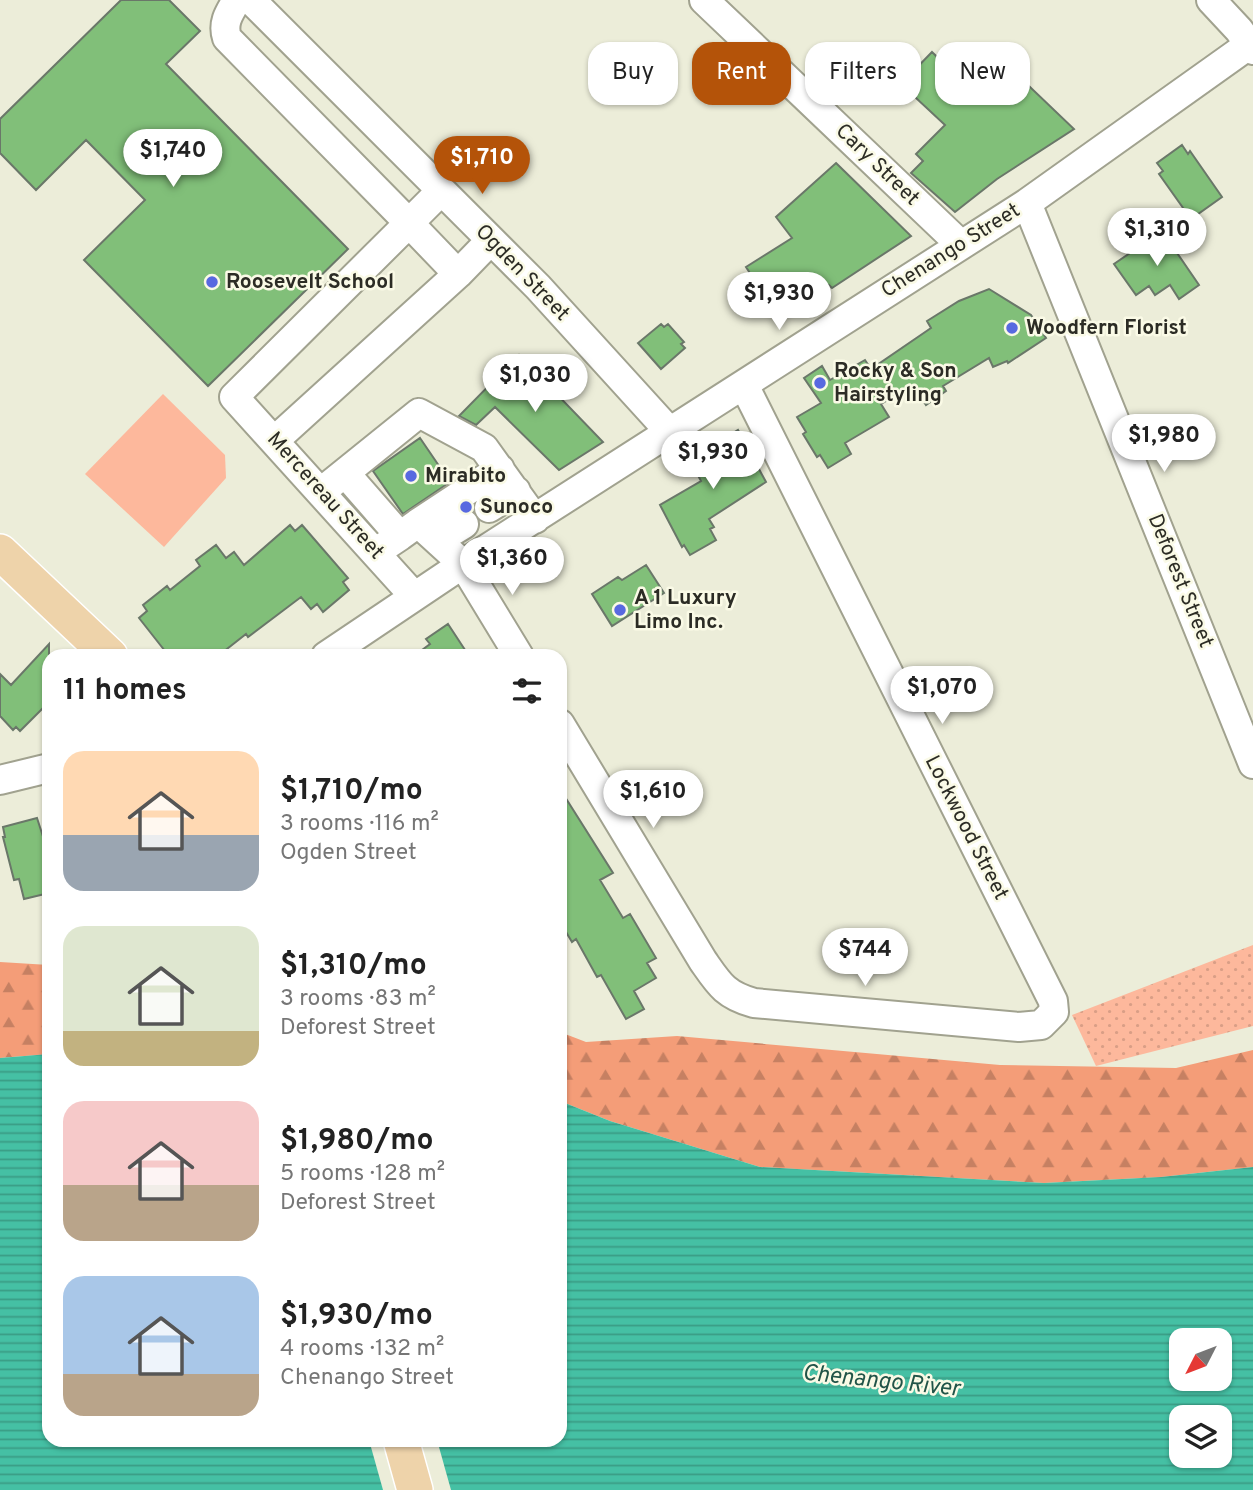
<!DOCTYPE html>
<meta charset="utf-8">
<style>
:root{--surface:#fff;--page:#f6f6f6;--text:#222;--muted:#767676;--accent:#b45309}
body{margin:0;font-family:Overpass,sans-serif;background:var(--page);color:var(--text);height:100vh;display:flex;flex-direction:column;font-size:26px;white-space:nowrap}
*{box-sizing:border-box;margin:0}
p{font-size:23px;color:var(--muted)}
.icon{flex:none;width:38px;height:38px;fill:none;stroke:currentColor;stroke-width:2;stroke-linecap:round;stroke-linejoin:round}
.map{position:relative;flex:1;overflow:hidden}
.side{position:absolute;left:42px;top:649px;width:525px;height:798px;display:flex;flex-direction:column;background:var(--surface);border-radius:21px;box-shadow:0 2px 5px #0004}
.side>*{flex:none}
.top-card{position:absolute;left:588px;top:42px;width:560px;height:63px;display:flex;gap:14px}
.needle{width:46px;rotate:228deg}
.tools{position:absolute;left:1169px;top:1328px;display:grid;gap:14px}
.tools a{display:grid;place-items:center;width:63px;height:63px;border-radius:14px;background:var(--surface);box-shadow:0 2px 5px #0004;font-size:35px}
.price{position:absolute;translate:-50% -60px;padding:0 16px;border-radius:24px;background:#fff;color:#222;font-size:23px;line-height:46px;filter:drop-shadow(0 2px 4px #0008)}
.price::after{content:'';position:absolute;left:50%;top:42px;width:21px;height:16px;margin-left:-10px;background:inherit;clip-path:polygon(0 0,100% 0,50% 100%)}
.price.on{background:var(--accent);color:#fff}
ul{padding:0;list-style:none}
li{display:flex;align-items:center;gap:21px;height:175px;padding:0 21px}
li span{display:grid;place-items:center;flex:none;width:196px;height:140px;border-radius:21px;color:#555}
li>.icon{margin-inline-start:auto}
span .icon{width:84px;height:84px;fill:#fffc;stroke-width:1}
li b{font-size:30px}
h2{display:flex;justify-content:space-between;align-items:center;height:84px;padding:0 21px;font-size:30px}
.chip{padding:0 24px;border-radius:21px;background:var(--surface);box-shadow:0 2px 5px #0004;font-size:24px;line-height:63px}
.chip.on{background:var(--accent);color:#fff}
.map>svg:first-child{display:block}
.grass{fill:url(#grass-dots)}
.forest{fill:url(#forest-firs)}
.garden{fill:#fdb89c}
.water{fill:url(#water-rules);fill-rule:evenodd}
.pier{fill:#ecedd9}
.building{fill:#81bf79;stroke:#6a7769;stroke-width:2}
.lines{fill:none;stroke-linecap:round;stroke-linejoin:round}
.minor-casing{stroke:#a1a28f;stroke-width:32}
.major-casing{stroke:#fff;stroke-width:38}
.minor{stroke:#fff;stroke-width:28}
.major{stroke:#eed3aa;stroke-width:35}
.poi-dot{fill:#5869e0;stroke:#fafae6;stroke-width:2.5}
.labels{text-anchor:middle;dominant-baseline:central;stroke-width:5;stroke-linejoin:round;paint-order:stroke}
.street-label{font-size:21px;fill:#2c2c25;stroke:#fafae6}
.poi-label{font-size:21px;font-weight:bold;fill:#2c2c25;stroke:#fafae6;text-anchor:start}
.water-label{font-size:23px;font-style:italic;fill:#215448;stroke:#fafae6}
</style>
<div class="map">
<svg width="1253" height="1490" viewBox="0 0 1253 1490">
<defs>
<pattern id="grass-dots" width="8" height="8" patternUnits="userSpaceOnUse" patternTransform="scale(1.75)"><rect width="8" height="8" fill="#fdb89c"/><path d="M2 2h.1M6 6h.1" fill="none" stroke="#d99e86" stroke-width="1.8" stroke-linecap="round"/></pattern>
<pattern id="forest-firs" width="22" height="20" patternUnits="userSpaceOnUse" patternTransform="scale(1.75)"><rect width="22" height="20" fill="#f49d78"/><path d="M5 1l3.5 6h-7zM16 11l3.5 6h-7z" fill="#c68062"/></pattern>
<pattern id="water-rules" width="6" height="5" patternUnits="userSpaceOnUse" patternTransform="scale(1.75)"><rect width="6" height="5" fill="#45c0a4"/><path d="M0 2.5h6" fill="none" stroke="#3a9c85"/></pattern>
</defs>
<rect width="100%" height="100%" fill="#ecedd9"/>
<!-- grass -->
<path class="grass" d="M1253,945V1026L1096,1066L1072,1015Z"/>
<!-- forest -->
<path class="forest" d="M0,962L49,965V1054L0,1058Z
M560,1032L586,1042L677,1036L1000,1065L1176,1068L1253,1050V1167L1161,1177L1044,1183L760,1167L610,1121L560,1101Z"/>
<!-- garden -->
<path class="garden" d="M163,394L225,455L226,478L164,547L85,474Z"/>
<!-- water -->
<path class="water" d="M49,1054V1440H560V1101L610,1121L760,1167L1044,1183L1161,1177L1253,1167V1490H0V1058ZM1181,1340H1220V1379H1181ZM1181,1418H1220V1456H1181Z"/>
<!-- pier -->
<path class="pier" d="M369,1440H437L451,1490H383Z"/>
<!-- building -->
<path class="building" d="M121,0H169L200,31L166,64L348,249L208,386L84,260L145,200L86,140L36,190L0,153V119Z
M932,52L979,97L1008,66L1074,129L997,179L955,212L911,173L923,161L916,154L945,125L901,84Z
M1182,145L1188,154L1190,151L1222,197L1191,219L1159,174L1163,171L1157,163Z
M836,163L911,236L832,288L829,285L783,315L776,305L772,307L746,267L792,238L776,217Z
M1162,231L1199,285L1179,299L1170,285L1155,295L1149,286L1136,295L1114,264Z
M989,289L1031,315L1046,338L1008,363L1007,361L993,367L989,358L943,386L946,391L926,405L913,385L881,404L889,417L845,443L851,454L828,468L820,455L817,457L803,434L806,432L797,417L821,403L804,378L822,366L830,380L865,360L871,369L931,328L927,321L959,301Z
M661,324L664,327L668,324L684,342L681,344L685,348L661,369L638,343Z
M519,355L603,442L559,470L495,407L476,425L459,416Z
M738,430L766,482L709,519L714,527L710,529L716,540L690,555L684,545L682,547L660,505L701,481L690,460Z
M420,438L450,482L403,514L373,471Z
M290,525L295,531L302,525L348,578L343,582L349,590L323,612L317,604L311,609L301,597L248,637L246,634L218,656H169L139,618L147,611L143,605L167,586L170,590L200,566L196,560L216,545L226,558L234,552L244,565Z
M646,565L664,593L612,626L592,594L618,577L622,580Z
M448,624L469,656H414L430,644L426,639Z
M49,644V702L20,731L16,727L13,730L0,716V674L11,685Z
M560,789L613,873L600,880L623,918L630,914L656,958L647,963L656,978L634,991L644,1009L626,1019L601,975L597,977L576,939L572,942L560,922Z
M37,818L49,855V884H46L49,893L24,899L19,879L14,880L3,837H5L3,827Z"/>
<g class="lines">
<!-- minor casing -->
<g class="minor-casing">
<path id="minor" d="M237,0C229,13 222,23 227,38L409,223L234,397L414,596
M251,0L538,287L670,432
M704,0L960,244
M1211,0L1239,30L1253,50
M441,191L409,223L458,274L491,240
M1027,203L1253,764
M274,441L458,274
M345,473L400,536L385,546
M321,492L419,413L484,448L535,519
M489,508L516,491
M418,523L500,469
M400,536L418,523L463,564L519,656
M438,540L464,524
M326,656L463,564L1027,203L1253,42
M560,724L703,961C719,984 725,995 754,1003L1019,1027L1041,1025L1054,1012L1053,1001L744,385
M0,780L49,768"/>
</g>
<!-- major casing -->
<g class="major-casing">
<path id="major" d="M0,552L110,656
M401,1440L415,1490"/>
</g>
<!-- minor -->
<use href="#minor" class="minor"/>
<!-- major -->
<use href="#major" class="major"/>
</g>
<!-- markers -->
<g class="poi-dot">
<circle cx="212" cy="282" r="7"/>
<circle cx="1012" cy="328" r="7"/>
<circle cx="820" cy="383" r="7"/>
<circle cx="411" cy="476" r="7"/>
<circle cx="466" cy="507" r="7"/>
<circle cx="620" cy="610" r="7"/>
</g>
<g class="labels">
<!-- street labels -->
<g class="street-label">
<text transform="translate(877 165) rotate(44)">Cary Street</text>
<text transform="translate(951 251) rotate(-32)">Chenango Street</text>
<text transform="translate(522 273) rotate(46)">Ogden Street</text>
<text transform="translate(325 496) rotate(48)">Mercereau Street</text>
<text transform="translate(1180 581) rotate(68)">Deforest Street</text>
<text transform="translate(966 828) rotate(63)">Lockwood Street</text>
</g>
<!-- poi labels -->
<g class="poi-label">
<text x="226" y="282">Roosevelt School</text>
<text x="1026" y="328">Woodfern Florist</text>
<text x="834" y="371">Rocky &amp; Son<tspan x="834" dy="24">Hairstyling</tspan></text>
<text x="425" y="476">Mirabito</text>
<text x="480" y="507">Sunoco</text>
<text x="634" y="598">A 1 Luxury<tspan x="634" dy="24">Limo Inc.</tspan></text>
</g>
<!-- water labels -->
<g class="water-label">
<text transform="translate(881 1382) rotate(6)">Chenango River</text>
</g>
</g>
</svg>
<div class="tools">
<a><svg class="needle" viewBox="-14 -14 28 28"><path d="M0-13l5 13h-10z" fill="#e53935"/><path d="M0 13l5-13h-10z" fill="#767676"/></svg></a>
<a><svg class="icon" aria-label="layers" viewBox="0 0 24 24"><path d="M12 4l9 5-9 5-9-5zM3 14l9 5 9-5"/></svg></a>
</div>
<b class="price" style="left:173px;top:189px">$1,740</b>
<b class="price on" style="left:482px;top:196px">$1,710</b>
<b class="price" style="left:1157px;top:268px">$1,310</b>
<b class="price" style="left:779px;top:332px">$1,930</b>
<b class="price" style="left:535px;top:414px">$1,030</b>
<b class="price" style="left:1164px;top:474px">$1,980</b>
<b class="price" style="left:713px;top:491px">$1,930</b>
<b class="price" style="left:512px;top:597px">$1,360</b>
<b class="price" style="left:942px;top:726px">$1,070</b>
<b class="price" style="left:653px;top:830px">$1,610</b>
<b class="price" style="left:865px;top:988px">$744</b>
<div class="top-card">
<a class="chip">Buy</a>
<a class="chip on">Rent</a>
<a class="chip">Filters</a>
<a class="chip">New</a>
</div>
<section class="side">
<h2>11 homes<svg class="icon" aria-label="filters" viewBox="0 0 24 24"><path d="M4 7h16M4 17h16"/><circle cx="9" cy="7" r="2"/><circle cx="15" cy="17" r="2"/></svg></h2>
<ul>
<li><span style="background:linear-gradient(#ffd9b3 60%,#9aa5b1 0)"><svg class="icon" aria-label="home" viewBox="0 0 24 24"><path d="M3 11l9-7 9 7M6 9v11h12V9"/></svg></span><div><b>$1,710/mo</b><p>3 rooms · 116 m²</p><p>Ogden Street</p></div></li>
<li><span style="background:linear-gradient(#dfe7d0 75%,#c2b280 0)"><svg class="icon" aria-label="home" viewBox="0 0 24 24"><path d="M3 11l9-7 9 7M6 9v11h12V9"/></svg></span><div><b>$1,310/mo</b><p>3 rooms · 83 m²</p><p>Deforest Street</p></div></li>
<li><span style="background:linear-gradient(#f6c9c9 60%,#b9a48a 0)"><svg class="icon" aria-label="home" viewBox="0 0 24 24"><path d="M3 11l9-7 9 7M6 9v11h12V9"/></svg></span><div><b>$1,980/mo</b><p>5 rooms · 128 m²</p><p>Deforest Street</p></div></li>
<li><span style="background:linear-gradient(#a9c7e8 70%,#b9a48a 0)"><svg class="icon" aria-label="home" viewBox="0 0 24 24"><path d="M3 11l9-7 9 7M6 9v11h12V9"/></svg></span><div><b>$1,930/mo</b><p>4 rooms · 132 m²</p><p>Chenango Street</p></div></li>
</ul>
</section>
</div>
